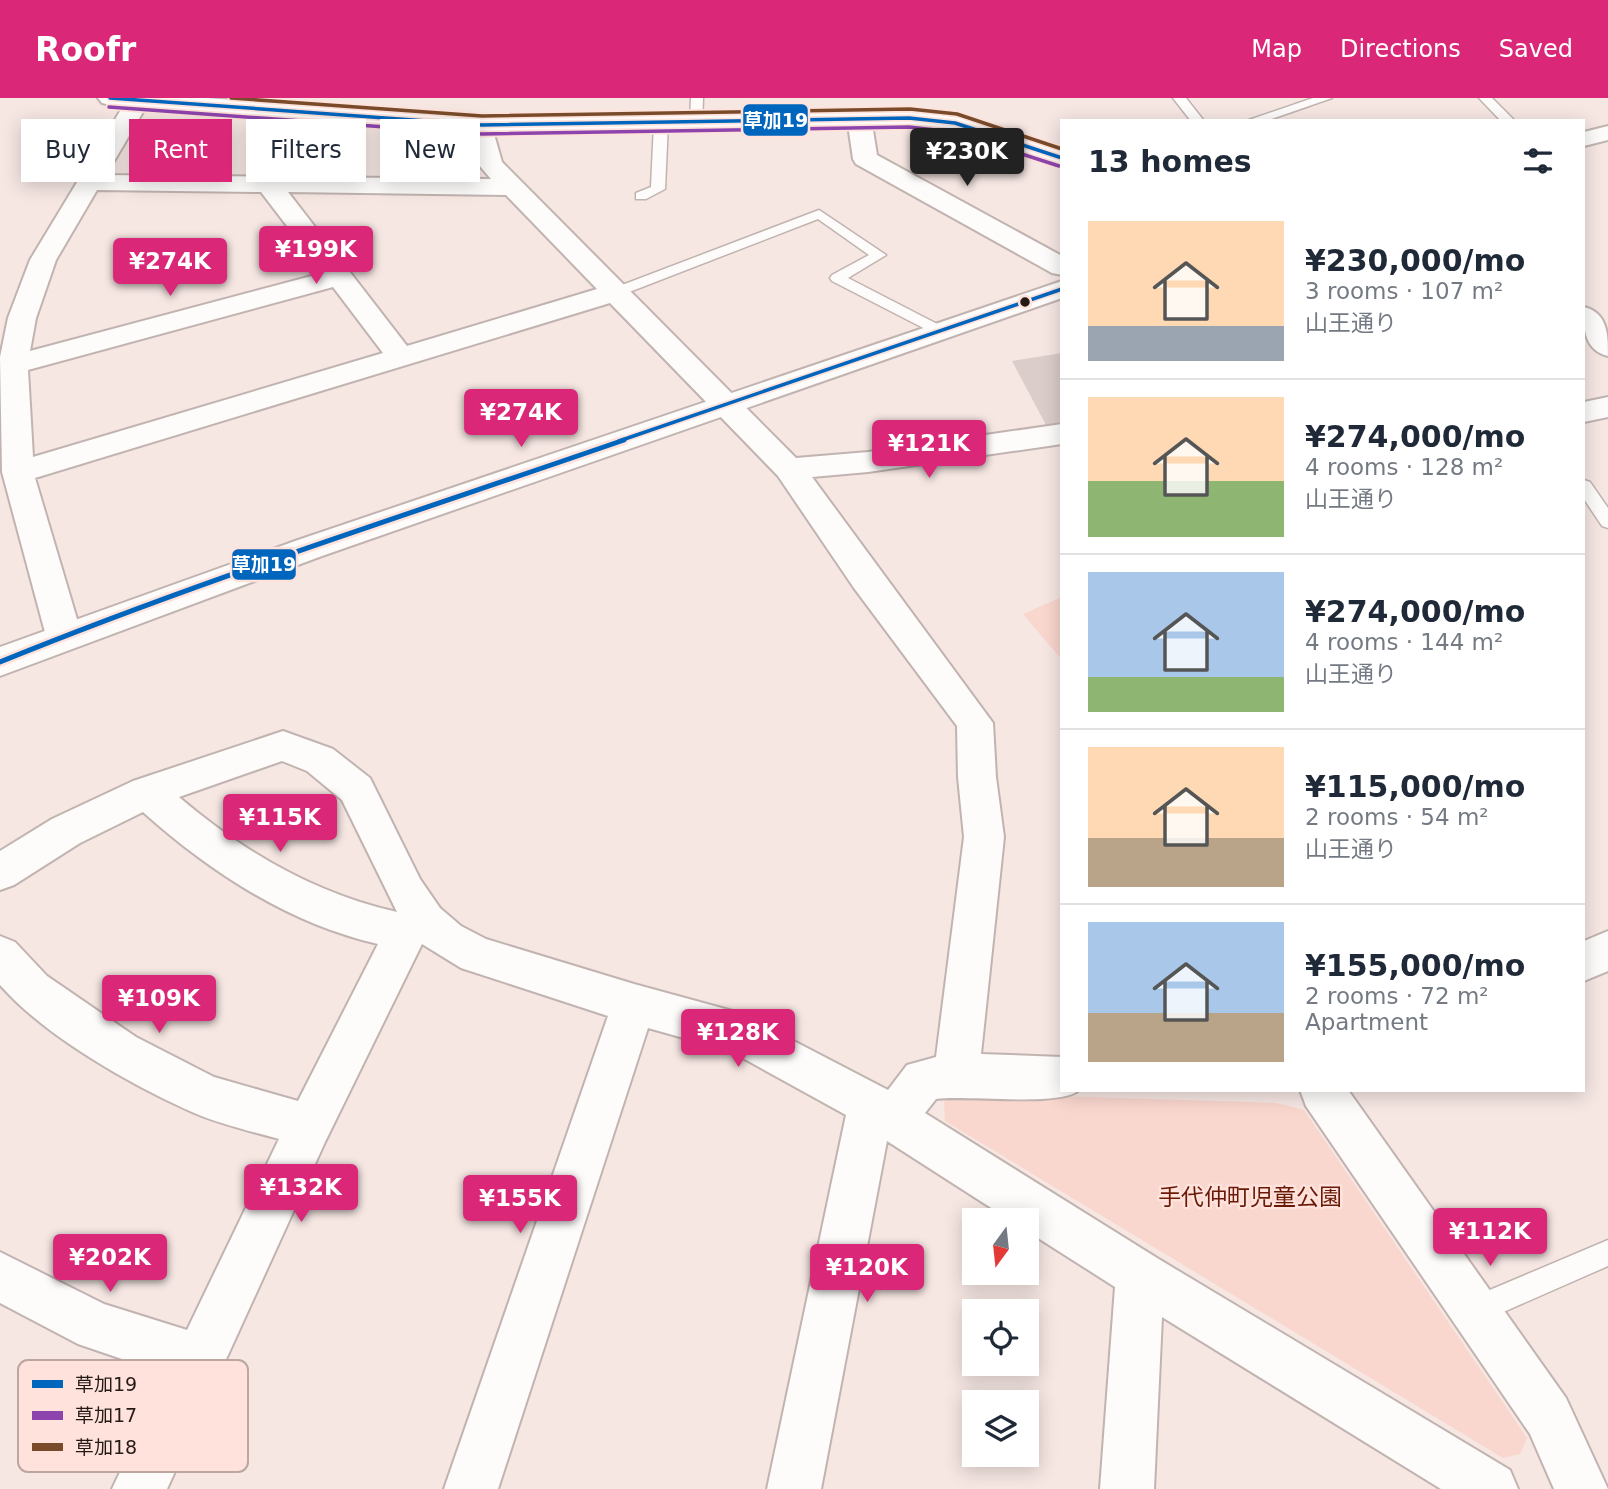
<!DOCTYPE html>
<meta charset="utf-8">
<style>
:root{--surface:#fff;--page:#f6f6f7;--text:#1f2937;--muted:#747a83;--line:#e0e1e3;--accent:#db2777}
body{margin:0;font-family:"DejaVu Sans","Noto Sans JP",sans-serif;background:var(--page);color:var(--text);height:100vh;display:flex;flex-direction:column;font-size:26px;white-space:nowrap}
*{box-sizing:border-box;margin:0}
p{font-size:23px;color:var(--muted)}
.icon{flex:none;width:38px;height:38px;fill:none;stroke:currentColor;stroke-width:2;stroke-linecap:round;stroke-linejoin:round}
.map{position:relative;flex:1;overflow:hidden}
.sheet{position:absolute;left:1060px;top:21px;width:525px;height:973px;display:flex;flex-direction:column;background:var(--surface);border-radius:0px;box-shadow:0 4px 18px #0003}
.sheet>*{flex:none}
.banner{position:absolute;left:21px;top:21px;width:665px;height:63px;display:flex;gap:14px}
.needle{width:46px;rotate:195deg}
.controls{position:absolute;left:962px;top:1110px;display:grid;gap:14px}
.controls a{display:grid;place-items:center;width:77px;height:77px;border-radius:0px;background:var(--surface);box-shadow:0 4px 18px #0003;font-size:35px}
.price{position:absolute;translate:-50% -60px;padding:0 16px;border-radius:7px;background:var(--accent);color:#fff;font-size:23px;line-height:46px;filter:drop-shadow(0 2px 4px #0008)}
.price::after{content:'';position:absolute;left:50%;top:42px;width:21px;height:16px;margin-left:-10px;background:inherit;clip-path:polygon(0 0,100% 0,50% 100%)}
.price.on{background:#222;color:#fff}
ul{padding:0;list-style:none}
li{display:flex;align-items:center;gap:21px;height:175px;padding:0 28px}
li+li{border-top:2px solid var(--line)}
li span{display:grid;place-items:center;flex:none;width:196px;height:140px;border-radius:0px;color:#555}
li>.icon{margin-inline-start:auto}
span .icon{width:84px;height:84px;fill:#fffc;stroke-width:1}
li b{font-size:30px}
h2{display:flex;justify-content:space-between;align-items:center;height:84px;padding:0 28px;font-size:30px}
.pill{padding:0 24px;border-radius:0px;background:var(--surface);box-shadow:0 4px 18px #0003;font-size:24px;line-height:63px}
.pill.on{background:var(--accent);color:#fff}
header{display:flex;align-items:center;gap:42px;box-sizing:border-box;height:98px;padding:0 35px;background:var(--accent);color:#fff}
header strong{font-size:33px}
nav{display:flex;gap:38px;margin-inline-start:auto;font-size:24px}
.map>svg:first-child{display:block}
.green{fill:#f9d6ce}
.building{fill:#dacdca}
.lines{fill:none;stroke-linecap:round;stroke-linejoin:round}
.service-casing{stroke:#c1b4b0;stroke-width:3}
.minor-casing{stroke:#c1b4b0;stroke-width:4}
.tertiary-casing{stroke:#c1b4b0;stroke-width:4}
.service{fill:#fefbfb;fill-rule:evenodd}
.minor{fill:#fefbfb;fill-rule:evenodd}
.tertiary{fill:#fefbfb;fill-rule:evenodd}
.bus-1-far1-casing{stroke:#fee2db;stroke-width:7}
.bus-1-casing{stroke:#fee2db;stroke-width:10}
.bus-2-casing{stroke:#fee2db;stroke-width:7}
.bus-3-casing{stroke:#fee2db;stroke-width:7}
.bus-1-far1{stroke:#0065bd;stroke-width:3.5}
.bus-1{stroke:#0065bd;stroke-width:5}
.bus-2{stroke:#8e44ad;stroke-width:3.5}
.bus-3{stroke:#7a4b2a;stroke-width:3.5}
.bus-dot{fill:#251916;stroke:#fee2db;stroke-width:2.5}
.labels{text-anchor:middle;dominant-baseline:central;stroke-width:5;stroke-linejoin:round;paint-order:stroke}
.near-park-label{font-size:23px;fill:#691905;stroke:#fee2db}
.key{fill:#fee2db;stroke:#bda6a0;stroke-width:2}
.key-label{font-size:19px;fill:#251916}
.line-badge{stroke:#fee2db;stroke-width:2.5}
.badge-label{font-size:19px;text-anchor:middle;font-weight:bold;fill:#fff}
</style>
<header>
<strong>Roofr</strong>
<nav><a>Map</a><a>Directions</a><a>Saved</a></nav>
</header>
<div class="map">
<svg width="1608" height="1391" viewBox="0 0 1608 1391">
<rect width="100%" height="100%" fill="#f6e7e3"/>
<!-- green -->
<path class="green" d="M1062,499V562L1023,516Z
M956,995L1277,1005L1304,1012L1527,1340L1520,1356L1503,1360L945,1023L944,1004Z"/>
<!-- building -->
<path class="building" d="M1062,255V324L1046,327L1012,263Z"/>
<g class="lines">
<!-- service casing -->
<g class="service-casing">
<path id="service" d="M691,0H703L702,27H692L690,24Z
M1173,0H1186L1204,23H1191Z
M1313,0H1332L1266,23H1246Z
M1479,0H1492L1515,23H1501Z
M661,21L668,25L665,91L646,101H636V95L651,89L654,25Z
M819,112L886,157L848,180L945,230L948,233L945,236H935L832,183L830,180L832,177L869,157L818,121L619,198L614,200L606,195L609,192Z
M1584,382L1590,384L1608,410V430L1602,428L1584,401Z
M1608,1142V1168L1476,1226L1466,1222L1462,1212L1466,1202Z"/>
</g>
<!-- minor casing -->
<g class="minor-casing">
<path id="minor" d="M128,0L150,2L106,77L491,81L478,66L470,27L474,22L482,20L490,22L502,64L796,360L868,354L1062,326V346L868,374L812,379L993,625L996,679L1004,739L981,956L1062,959V992H1079C1063,1009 966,997 936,1001L925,1015L1157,1160L1510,1372L1518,1391H1441L1162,1219L1154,1391H1100L1115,1189L1027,1133V1122H1010L887,1043L821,1391H767L846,1017L730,953L648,930L498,1391H444L608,918L461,870L422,846L325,1044L167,1391H112L166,1276L78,1246L0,1205V1154L104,1206L187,1232L279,1041C250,1033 219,1026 192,1014C129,986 45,938 0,887V838L15,844L47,878L136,939L214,979L298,1003L378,846C290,826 210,774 143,714L80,745L14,787L0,792V753L52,721L133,683L283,633L333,651L370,680L420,781L440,810L461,828L486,841L634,886L740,915L888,992L907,967L936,959L964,739L958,679L957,628L854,490L778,378L610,205L35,380L82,538L76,547L64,551L52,547L46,538L2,374L0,259L8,220L30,162ZM97,92L261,94L323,175L30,253L36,220L56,162ZM288,94L506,97L597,191L407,248ZM333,189L383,255L33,359L28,272ZM282,663L307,673L342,702L397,814C315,796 242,753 179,699Z
M859,13L867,15L871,20L877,57L1062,158V177L1052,175L856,66L853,61L847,20L851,15Z
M1584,209C1608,215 1608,237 1608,258C1584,252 1583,229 1584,209Z
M1608,299V319L1584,324V304Z
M1608,833V873L1584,883V843Z
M1300,992H1348L1566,1300L1608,1391H1554L1530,1336L1306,1008Z"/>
</g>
<!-- tertiary casing -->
<g class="tertiary-casing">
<path id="tertiary" d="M98,0H207L482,20L909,13L963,20L1062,52V67L952,32L909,27L482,34L110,7L102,5Z
M1608,28V42L1584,48V34Z
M1062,183V200L322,458L0,578V549L298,442Z"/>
</g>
<!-- service -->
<use href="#service" class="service"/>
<!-- minor -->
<use href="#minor" class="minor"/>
<!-- tertiary -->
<use href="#tertiary" class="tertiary"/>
<!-- bus-1-far1 casing -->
<g class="bus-1-far1-casing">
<path id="bus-1-far1" d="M110,0L482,27L909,20L955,25L1062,60
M619,343L1062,191"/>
</g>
<!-- bus-1 casing -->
<g class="bus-1-casing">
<path id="bus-1" d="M0,564C204,481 416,414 624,342"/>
</g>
<!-- bus-2 casing -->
<g class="bus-2-casing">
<path id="bus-2" d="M109,9L482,36L909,29L953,34L1059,68"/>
</g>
<!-- bus-3 casing -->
<g class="bus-3-casing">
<path id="bus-3" d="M231,0L482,18L910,11L957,16L1062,51"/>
</g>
<!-- bus-1-far1 -->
<use href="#bus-1-far1" class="bus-1-far1"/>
<!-- bus-1 -->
<use href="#bus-1" class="bus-1"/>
<!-- bus-2 -->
<use href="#bus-2" class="bus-2"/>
<!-- bus-3 -->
<use href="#bus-3" class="bus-3"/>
</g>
<!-- markers -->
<circle class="bus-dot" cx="1025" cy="204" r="6"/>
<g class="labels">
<!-- near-park labels -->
<g class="near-park-label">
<text x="1250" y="1099">手代仲町児童公園</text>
</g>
</g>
<!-- legend -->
<rect x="18" y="1262" width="230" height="112" rx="10" class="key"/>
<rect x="32" y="1282" width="31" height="8" fill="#0065bd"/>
<rect x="32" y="1313" width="31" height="9" fill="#8e44ad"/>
<rect x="32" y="1345" width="31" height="8" fill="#7a4b2a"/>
<g class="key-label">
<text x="75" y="1293">草加19</text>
<text x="75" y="1324">草加17</text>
<text x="75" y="1356">草加18</text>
</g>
<g class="line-badge">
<rect x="742" y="5" width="67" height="34" rx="7" fill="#0065bd"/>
<rect x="231" y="450" width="66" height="33" rx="7" fill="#0065bd"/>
</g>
<g class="badge-label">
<text x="776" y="29">草加19</text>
<text x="264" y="473">草加19</text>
</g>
</svg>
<div class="controls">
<a><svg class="needle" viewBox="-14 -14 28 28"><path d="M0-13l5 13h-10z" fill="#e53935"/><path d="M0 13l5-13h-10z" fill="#747a83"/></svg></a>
<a><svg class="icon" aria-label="locate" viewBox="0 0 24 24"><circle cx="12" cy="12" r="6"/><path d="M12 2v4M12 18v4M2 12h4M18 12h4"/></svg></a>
<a><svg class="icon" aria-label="layers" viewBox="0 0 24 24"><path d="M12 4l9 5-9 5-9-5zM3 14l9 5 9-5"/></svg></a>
</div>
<b class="price on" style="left:967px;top:90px">¥230K</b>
<b class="price" style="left:316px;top:188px">¥199K</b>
<b class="price" style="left:170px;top:200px">¥274K</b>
<b class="price" style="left:521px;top:351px">¥274K</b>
<b class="price" style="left:929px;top:382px">¥121K</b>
<b class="price" style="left:280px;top:756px">¥115K</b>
<b class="price" style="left:159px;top:937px">¥109K</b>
<b class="price" style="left:738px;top:971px">¥128K</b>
<b class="price" style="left:301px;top:1126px">¥132K</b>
<b class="price" style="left:520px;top:1137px">¥155K</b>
<b class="price" style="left:1490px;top:1170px">¥112K</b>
<b class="price" style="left:110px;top:1196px">¥202K</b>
<b class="price" style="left:867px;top:1206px">¥120K</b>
<div class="banner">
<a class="pill">Buy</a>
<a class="pill on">Rent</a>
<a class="pill">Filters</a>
<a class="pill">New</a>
</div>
<section class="sheet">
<h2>13 homes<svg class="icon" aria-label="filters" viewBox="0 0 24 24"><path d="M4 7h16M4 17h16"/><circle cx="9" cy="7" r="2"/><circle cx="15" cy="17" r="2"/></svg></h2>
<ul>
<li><span style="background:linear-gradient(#ffd9b3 75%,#9aa5b1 0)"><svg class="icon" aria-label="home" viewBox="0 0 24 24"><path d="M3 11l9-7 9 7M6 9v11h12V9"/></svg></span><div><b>¥230,000/mo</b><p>3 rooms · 107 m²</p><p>山王通り</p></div></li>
<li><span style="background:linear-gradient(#ffd9b3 60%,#8fb573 0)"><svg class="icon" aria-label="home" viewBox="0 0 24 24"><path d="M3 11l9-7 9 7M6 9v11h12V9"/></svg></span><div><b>¥274,000/mo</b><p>4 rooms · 128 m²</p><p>山王通り</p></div></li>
<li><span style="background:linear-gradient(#a9c7e8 75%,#8fb573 0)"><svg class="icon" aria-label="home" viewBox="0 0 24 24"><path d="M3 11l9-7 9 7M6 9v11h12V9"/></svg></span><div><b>¥274,000/mo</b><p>4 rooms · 144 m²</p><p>山王通り</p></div></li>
<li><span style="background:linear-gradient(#ffd9b3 65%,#b9a48a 0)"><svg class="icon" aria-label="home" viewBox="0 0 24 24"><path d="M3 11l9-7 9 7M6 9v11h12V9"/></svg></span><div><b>¥115,000/mo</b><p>2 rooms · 54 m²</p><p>山王通り</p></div></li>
<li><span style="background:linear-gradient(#a9c7e8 65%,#b9a48a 0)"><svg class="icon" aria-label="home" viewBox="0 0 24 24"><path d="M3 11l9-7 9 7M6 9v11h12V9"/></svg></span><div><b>¥155,000/mo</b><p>2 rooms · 72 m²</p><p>Apartment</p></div></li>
</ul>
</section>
</div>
